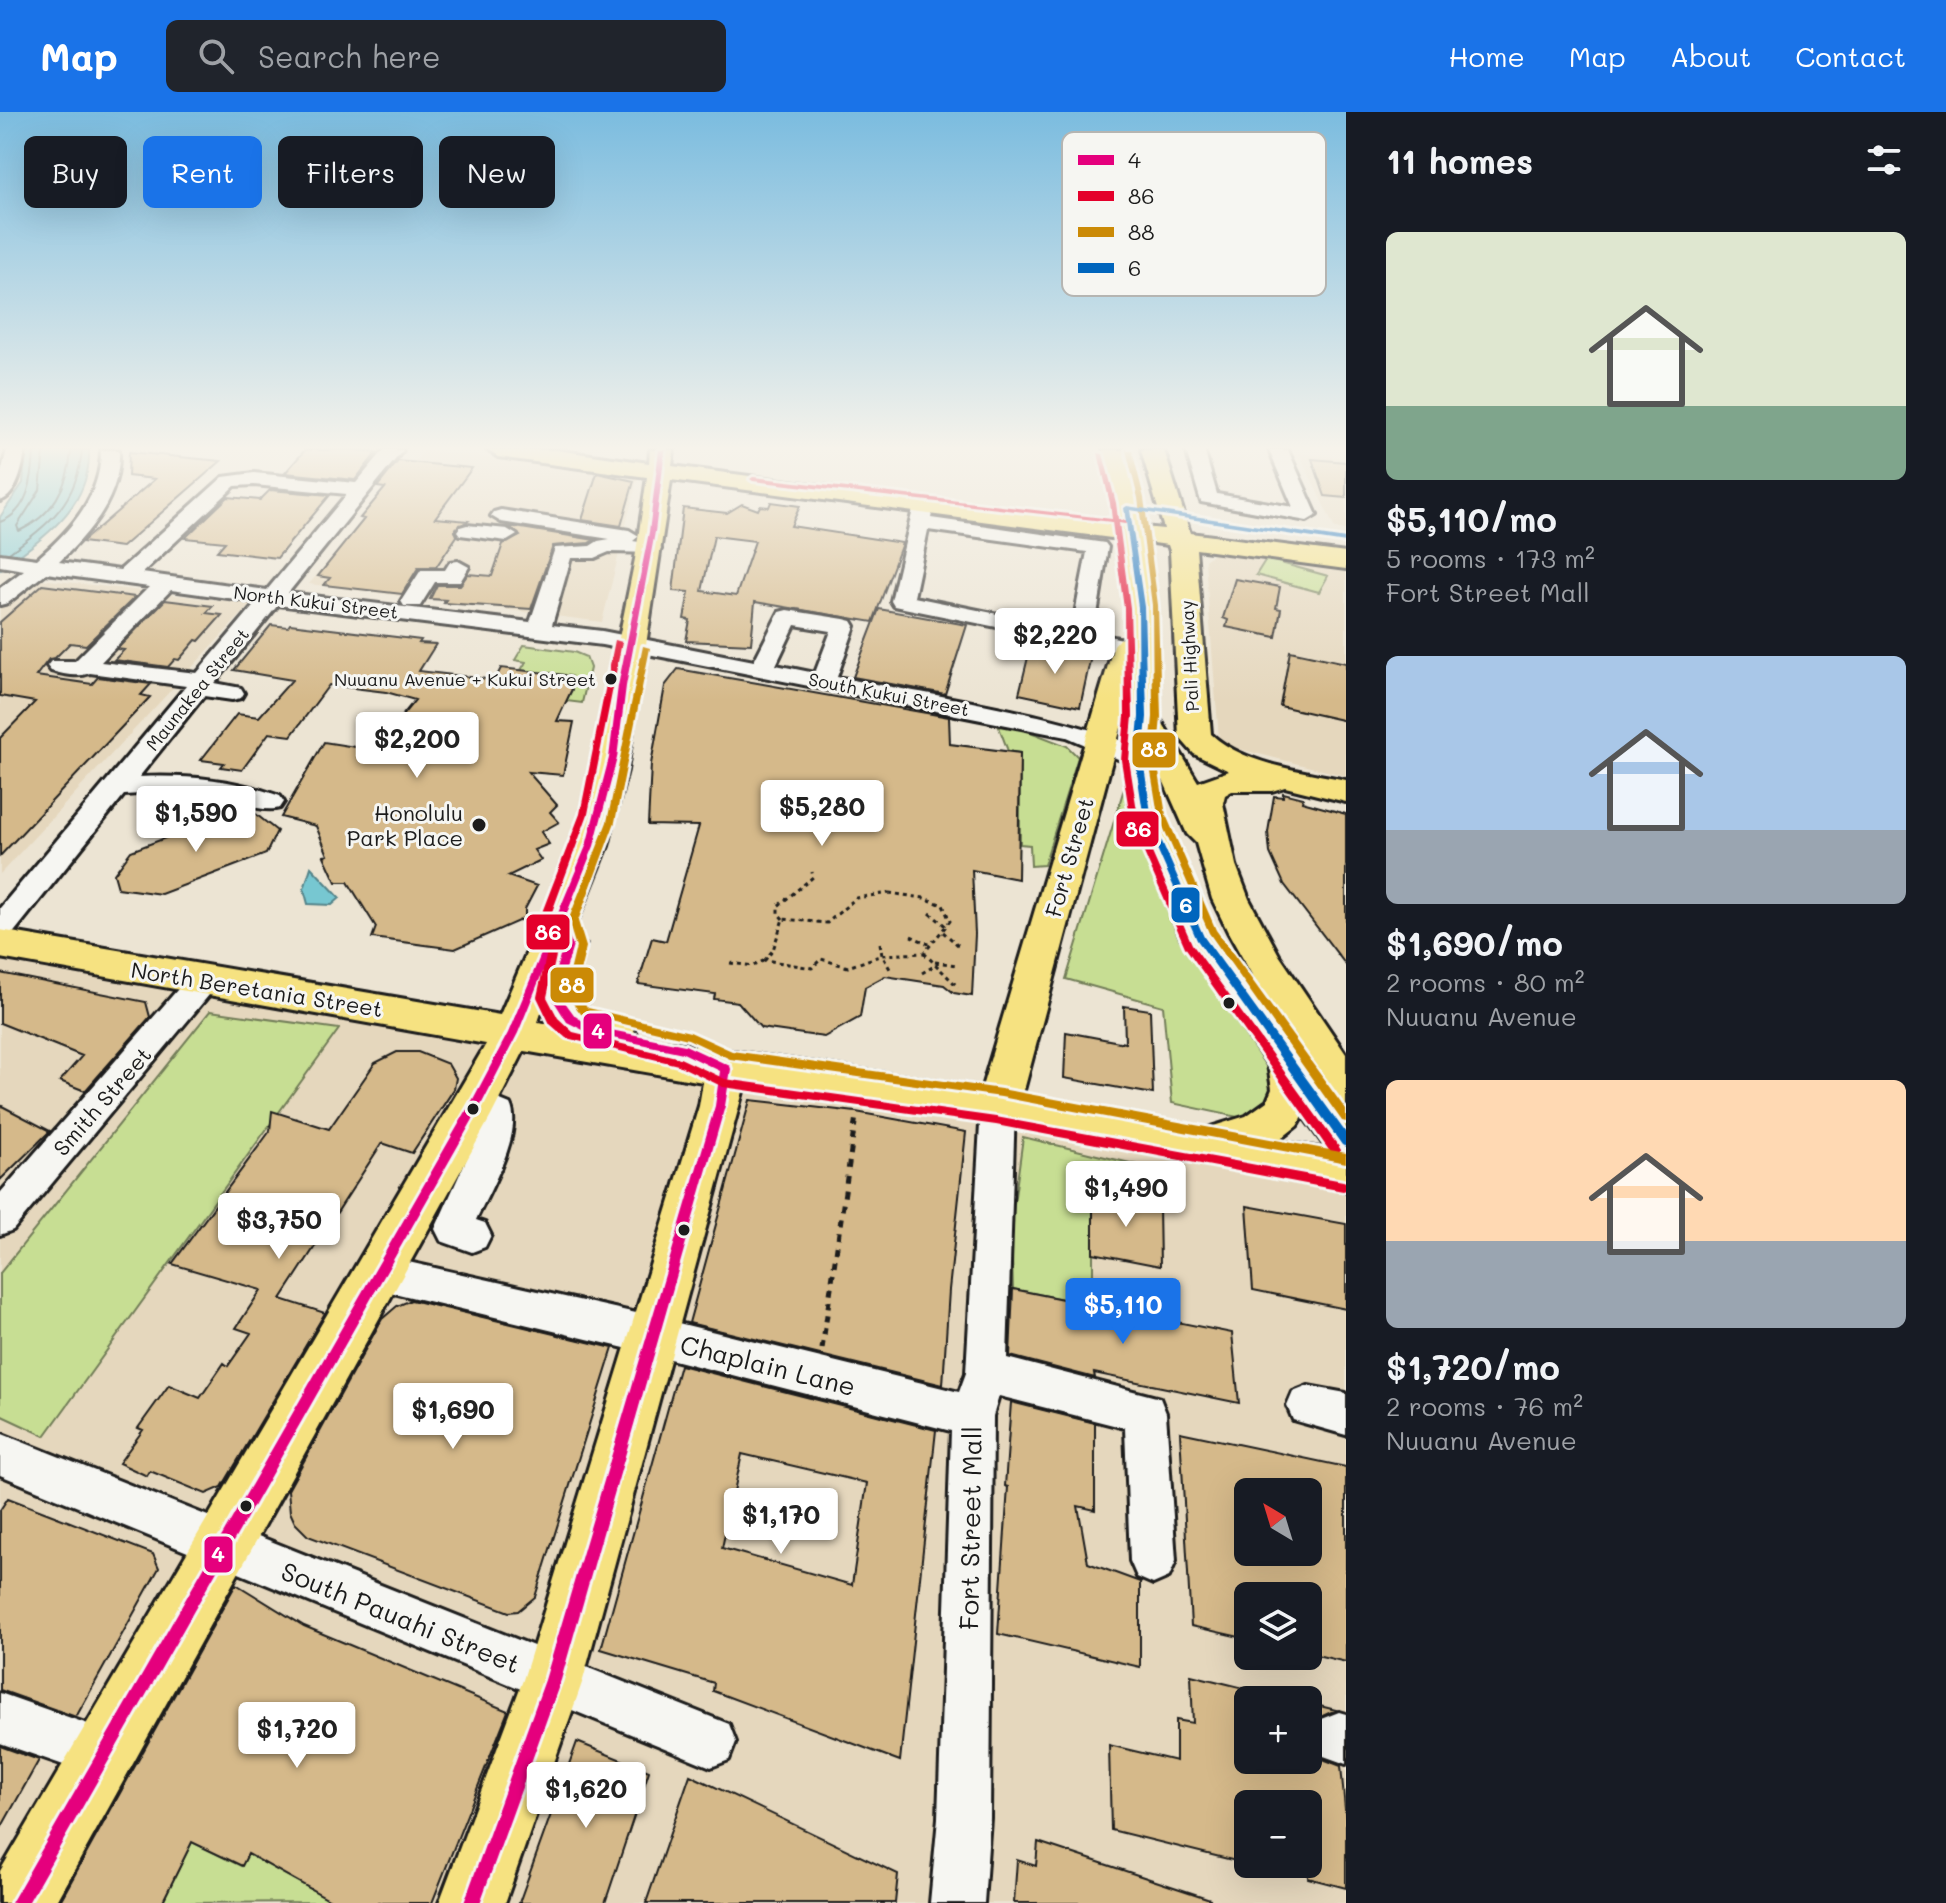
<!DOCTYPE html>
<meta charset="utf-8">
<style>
:root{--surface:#171b24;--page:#20242c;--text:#f1f3f6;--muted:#9ea1a6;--accent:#1a73e8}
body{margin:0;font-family:Mali,sans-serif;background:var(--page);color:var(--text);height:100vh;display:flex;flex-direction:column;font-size:30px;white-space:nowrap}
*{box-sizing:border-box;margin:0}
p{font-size:26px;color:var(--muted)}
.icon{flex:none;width:44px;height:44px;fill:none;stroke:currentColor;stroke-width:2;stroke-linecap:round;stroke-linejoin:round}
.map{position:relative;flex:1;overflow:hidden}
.sheet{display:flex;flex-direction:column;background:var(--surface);width:600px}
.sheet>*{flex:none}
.top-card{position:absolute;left:24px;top:24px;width:760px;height:72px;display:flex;gap:16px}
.needle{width:52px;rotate:322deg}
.fabs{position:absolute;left:1234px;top:1366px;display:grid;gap:16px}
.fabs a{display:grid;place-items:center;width:88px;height:88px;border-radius:12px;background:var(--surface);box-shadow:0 8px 32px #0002;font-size:40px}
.price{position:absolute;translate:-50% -68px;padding:0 18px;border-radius:8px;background:#fff;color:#222;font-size:26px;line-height:52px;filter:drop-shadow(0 2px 4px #0008)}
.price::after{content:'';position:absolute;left:50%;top:48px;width:24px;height:18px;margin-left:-12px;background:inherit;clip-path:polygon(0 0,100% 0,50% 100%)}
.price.current{background:var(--accent);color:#fff}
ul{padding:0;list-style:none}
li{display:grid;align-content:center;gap:16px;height:424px;padding:0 40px}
li span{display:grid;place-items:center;height:248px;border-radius:12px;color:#555}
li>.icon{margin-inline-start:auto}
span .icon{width:144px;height:144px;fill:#fffc;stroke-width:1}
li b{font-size:34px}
h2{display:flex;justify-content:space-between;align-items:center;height:96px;padding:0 40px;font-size:34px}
.chip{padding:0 28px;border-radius:12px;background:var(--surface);box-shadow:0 8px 32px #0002;font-size:28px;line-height:72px}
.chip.current{background:var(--accent);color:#fff}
header{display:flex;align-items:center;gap:48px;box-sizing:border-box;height:112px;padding:0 40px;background:var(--accent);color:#fff}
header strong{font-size:38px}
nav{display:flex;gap:44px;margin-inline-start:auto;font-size:28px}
.search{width:560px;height:72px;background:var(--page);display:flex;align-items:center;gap:20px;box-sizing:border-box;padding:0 28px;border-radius:12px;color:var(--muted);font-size:30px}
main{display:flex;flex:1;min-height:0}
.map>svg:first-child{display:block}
.built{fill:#e5d7bd;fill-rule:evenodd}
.green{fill:#c7de93;stroke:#727d58;stroke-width:2}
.water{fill:#77c7d1;stroke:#538389;stroke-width:2}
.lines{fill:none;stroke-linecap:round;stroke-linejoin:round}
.shore{stroke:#406064;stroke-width:2}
.building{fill:#d5b98a;stroke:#1c1c1c;stroke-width:2;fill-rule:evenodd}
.minor-casing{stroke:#1c1c1c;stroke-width:6}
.major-casing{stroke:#1c1c1c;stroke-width:6}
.path-far1{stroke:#1c1c1c;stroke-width:3;stroke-dasharray:4 4;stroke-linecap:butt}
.path{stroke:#1c1c1c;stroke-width:5;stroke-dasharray:7 7;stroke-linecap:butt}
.minor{fill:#f6f6f2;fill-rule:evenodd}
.major{fill:#f6e281;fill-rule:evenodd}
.bus-1-casing{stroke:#f6f6f2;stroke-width:6}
.bus-2-casing{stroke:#f6f6f2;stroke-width:6}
.bus-3-casing{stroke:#f6f6f2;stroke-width:6}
.bus-4-casing{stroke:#f6f6f2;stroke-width:6}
.bus-1{fill:#e5007d;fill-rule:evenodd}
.bus-2{fill:#e4002b;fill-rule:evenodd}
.bus-3{fill:#cb8a06;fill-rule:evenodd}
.bus-4{fill:#0065bd;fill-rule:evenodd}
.bus-dot{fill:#1c1c1c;stroke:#f6f6f2;stroke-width:3}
.labels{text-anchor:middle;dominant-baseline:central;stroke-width:6;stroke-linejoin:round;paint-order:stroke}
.far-street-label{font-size:18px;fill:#1c1c1c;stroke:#f6f6f2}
.far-bus-label{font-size:18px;fill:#1c1c1c;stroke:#f6f6f2;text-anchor:end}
.poi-label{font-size:22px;fill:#1c1c1c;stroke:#f6f6f2;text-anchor:end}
.street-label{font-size:22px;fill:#1c1c1c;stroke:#f6f6f2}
.near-street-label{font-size:26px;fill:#1c1c1c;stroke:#f6f6f2}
.key{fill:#f6f6f2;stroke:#b5b5b2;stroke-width:2}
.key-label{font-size:22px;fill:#1c1c1c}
.line-badge{stroke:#f6f6f2;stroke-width:3}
.badge-label{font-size:22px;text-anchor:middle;font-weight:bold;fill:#fff}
</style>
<header>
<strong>Map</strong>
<div class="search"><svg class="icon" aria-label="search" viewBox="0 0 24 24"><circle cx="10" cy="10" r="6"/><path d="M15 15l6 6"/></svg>Search here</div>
<nav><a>Home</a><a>Map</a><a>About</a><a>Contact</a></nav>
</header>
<main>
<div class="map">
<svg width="1346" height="1791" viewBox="0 0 1346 1791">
<rect width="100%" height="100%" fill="#ece4d3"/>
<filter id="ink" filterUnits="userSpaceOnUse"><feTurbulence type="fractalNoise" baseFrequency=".0125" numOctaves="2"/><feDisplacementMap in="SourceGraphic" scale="16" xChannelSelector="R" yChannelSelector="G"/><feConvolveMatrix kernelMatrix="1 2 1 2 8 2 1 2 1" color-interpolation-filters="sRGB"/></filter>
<g filter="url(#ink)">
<!-- built -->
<path class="built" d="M425,338L638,364L602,510L309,472Z
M1299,341L1346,346V418L1335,417Z
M1228,440L1346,458V664L1227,634L1219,627L1205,448L1213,442Z
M41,467L251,492L0,762V492L19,477Z
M0,833L1346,1060V1791H0ZM1248,1380H1308V1440H1248ZM1248,1484H1308V1544H1248ZM1248,1588H1308V1648H1248ZM1248,1692H1308V1752H1248Z"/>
<!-- green -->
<path class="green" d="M1266,447L1328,464L1319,480L1256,463Z
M524,533L574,540L586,545L590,556L582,591L566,589L572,578L566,574L571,564L521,558L526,550L515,548Z
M996,607L1067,634L1078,645L1044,753L1031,754L1030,733L1020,732V641L1008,639Z
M1130,657L1131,690L1170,801L1288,971L1256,1009L1172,991L1163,894L1066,867Z
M210,899L339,917L45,1324L0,1303V1161Z
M1023,1025L1163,1059L1159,1094L1093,1081V1193L1013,1177L1011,1114Z
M192,1730L241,1754L248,1742L335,1790L162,1791Z"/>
<!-- water -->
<path class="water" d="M26,338H89C91,397 42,426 0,458V405L23,371Z
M311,755L340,786L332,793L308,792L304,777Z"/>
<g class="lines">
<!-- shore -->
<path class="shore" d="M44,338L40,378L17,414L19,419C52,404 69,374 71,338
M0,410C29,400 33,365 34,338
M9,441C50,411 77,391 82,338"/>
</g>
<!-- building -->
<path class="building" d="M305,338H357L377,340L355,368L285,361Z
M129,340L221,349L122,435L82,430L155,367L128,364Z
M1312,347L1346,350V386L1325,384Z
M398,349L472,356L435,406L468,409L455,417L457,424L436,455L418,456L402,482L324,473L330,466L318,464L364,407L360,406L385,376L377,375Z
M597,361L634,369L621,414L582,408Z
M270,378L330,383L277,446L217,439L225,430L185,426L228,385L260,388Z
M771,390L800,394L791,414L902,431L873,510L755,490L751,532L686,529L690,508L684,507L689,480L673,479L683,396L727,401L742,392L758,398L760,394L769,395ZM714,424L755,429L736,484L702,479Z
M509,414L595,428L589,431L553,434L531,497L444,491L446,488L430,487L437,473H460L468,462L492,464L503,432L520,424Z
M1235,467L1280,475L1276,496L1281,497L1276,525L1226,515L1228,508L1223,506Z
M42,473L135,485L86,533L70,531L55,546L49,547L36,564L92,572L98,565L151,572L141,583L150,585L0,744V626L35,590L0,584V510Z
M165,488L213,494L206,501L222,503L199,529L196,528L179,548L175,547L168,555L114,548L124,538L117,537Z
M879,497L967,513L945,582L853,565Z
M290,512L421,528L419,531L436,532L419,559L495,568L501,556L564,563L572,577L557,609L574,610L563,663L528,660L557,693L550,700L559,710L541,720L549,732L534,738L541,748L508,764L537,774L525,797V806L455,837L372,826L376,815L348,770H336L324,744L328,743L316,714L281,705L324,630L374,638L415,588L386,580L329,573L291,624L269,621L242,658L221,655L224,651L201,648L237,602L259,605L292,568L234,558L271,513L288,515Z
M1031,533L1091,544L1080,595L1019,582Z
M1290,539L1346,551V609L1280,594Z
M678,557L949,605L950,632L1020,641L1018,767L972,758L975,822L972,884L954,881L944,873L885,864L865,875L860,905L824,925L761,916L738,890L714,887L715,882L638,872L652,826L666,829L699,714L648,713L651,652L665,574Z
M1283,681L1303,686L1302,690L1346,702V853L1284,772L1270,741L1268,720L1274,684L1283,685Z
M252,699L277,719L266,742L161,782L118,776L114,762L131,739L223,704Z
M0,861L146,890L150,905L85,979L60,969L82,944L0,911Z
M1124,894L1150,898L1153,982L1064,966L1066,920L1125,931Z
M397,940H418L448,952L456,966L454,977L412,1041L382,1031L281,1187L325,1201L222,1375L206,1382L150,1359L147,1364L119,1351L143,1318L138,1316L169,1273L200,1286L224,1251L228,1254L251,1221L236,1216L261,1178L172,1152L270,1019L272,999L329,1017L375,951Z
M750,988L856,1000L966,1020L949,1178L943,1273L689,1211Z
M0,993L50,1019L0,1068Z
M1093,1080L1159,1094L1160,1154L1093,1141Z
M1247,1094L1346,1112V1197L1253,1178Z
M1013,1177L1232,1221L1239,1291L1094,1261L1095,1266L1010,1244Z
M411,1188L613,1236L535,1485L518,1499L509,1500L308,1424L295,1411L290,1400L288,1378L382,1207L397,1194Z
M680,1253L936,1318L900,1649L713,1579L714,1571L601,1537ZM742,1342L867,1371L852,1473L722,1436Z
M1011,1290L1095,1311V1398L1078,1394L1088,1451L1140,1470V1555L998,1522L1008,1375L1005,1374Z
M1180,1320L1346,1355V1550L1308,1541V1484H1248V1527L1191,1514ZM1248,1380H1308V1440H1248Z
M8,1386L153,1442L159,1456L76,1605L0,1578V1398Z
M236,1472L304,1514L508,1599L432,1791H336L248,1742L242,1754L192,1730L162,1791H59Z
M1191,1563L1248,1577V1648H1308V1591L1336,1598L1318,1606L1311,1626L1320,1646L1341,1654L1346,1708V1776L1308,1766V1692H1248V1752L1111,1718L1109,1633L1176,1649V1608L1193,1611Z
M577,1630L649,1659L605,1791H519Z
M0,1634L39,1648L0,1718Z
M690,1663L898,1762L895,1791H646Z
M1038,1730L1210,1787L1209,1791H1014L1017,1748L1036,1754Z"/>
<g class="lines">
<!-- minor casing -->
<g class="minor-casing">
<path id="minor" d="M7,338H25C23,355 17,384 0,389V364Z
M101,338H119C121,385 91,419 59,450L120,458L223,365L254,361L356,371L384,338H403L288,481L530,510L555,436L590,434L598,429L610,427L501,410L491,404L494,400L501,398L629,418L639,424L633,429L658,433L661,437L658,441L609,440L595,446H571L552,513L602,519L754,549L779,500L787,498L844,507L852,509L855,514L837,565C891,576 1127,611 1152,648L1148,654L1139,656L1067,625L602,533L278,493L215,571L241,576L244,581L241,586L232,588L204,584L139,665C188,663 233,667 280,684L284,690L280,696C259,702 234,686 213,683C184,679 154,681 124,683L11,824L0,827V796L186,574L90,561C78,566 63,562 51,559L47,554L51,549H75L149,475L46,461L8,491L0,493V476L24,458L0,454V442L37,447C71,418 101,385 101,338ZM254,373L347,382L267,478L142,461L235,374ZM171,478L257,490L197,561L101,550ZM795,513L831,519L815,561L776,553Z
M1186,338H1204L1217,382L1293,395L1269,338H1288L1317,403L1307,409L1201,390Z
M924,387L934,393L931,406L1105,431L1108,435L1094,521L1137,530L1141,535L1137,540L1129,542L894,494L891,489L914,393ZM928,418L1087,440L1072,517L914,485Z
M467,413L507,417L517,423L507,429L460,423L457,419L460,415Z
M458,449L469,455L460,470H435L420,494H404L401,489L421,458H445L450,450Z
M203,857L214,861L219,869L214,877L13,1118L0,1123V1081L192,861Z
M476,978L510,992C524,1020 489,1080 476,1108L485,1111L491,1123L485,1135L472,1140L441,1129L435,1117L477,1024L480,1009L464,1002L459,992L464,982Z
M998,981L1010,985L1015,995L1007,1246L1160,1286L1166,1301L1176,1449L1169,1465L1153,1472L1137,1465L1130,1449L1125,1316L999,1284L993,1304L990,1706L984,1791H930L938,1706L951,1319L654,1243L377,1177L363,1172L358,1160L363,1148L377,1143L654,1205L959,1280L966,1261L981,995L986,985Z
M1308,1274L1346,1281V1323L1293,1308L1287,1294L1293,1280Z
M0,1321L729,1612L736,1630L729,1648L711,1655L0,1363Z
M0,1581L122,1624L129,1642L122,1660L104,1667L0,1631Z
M1339,1600L1346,1602V1652L1321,1643L1314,1625L1321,1607Z"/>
</g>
<!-- major casing -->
<g class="major-casing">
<path id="major" d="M487,338H556L649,351L650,338H674L672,354L1117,411L1103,338H1126L1143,415L1164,417L1141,338H1164L1190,421L1346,441V457L1196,437L1211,622C1244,653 1303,659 1346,668V690L1285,675L1272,679H1232L1225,683L1223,691L1236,753L1249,787L1279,843L1346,942V993L1343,992L1346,996V1079L998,1012L744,976L583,1568L505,1791H439L523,1568L699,994L703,970L524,939L491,1004L56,1791H0V1759L486,932L0,846V818L500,903L572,734L587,684L635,447L647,365L498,345ZM671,368L1119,427L1127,525L1119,527L1114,533L982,975L635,925L636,922L630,911L597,902L578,889L577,865L586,833L580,823L573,821L608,734L627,658ZM1146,430L1168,433L1170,439L1179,625L1194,642L1229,659L1198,670L1159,605L1155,495ZM1127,593L1123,648L1131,707L1181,826L1268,953L1272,977L1267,989L1246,1004L1207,1016L1023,982ZM1156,652L1187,722L1196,731L1212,787L1228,820L1268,891L1217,821L1165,707ZM542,898L551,912L538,910ZM1303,1004L1327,1037L1278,1029L1297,1014Z"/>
</g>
<!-- path-far1 -->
<path class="path-far1" d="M889,781L924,786L943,793L950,809L924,841L882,843L848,855L821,847L812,856L765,848L773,838L783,807L827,811L856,786Z
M930,801L948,816
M783,807L778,801V794L813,765L812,760
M943,820L958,833
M911,824L931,833
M880,831L882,843L890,857
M924,841L958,875
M935,850L957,853
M730,851L753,854L765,848
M922,861L936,853"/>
<!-- path -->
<path class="path" d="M822,1237L856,1004"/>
<!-- minor -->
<use href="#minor" class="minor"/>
<!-- major -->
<use href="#major" class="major"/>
<!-- bus-1 casing -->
<g class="bus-1-casing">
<path id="bus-1" d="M659,338H665L655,420L626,574L617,646L594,734L563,811L573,834L562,870V886L575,904L591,914L685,933L730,954L731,957L725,994L561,1568L480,1791H464L545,1568L715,994L720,959L683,941L589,921L567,910L552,886V870L563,834L558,822L518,921L480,995L28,1791H11L472,989L508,921L586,734L609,646L618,574L649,420Z"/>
</g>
<!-- bus-2 casing -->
<g class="bus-2-casing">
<path id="bus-2" d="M1098,341L1103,342L1116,391L1118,407L1128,410L1125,412L1119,411L1130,496L1133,604L1129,648L1139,711L1192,832L1339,1035L1341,1038L1339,1041L1335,1043L1331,1041L1185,835L1131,711L1121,648L1125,604L1124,496L1112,410L753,369L750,367L753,365L1112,407L1110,391Z
M615,528L622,530L588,702L549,808L558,835L547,885L558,906L573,920L680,946L725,967L996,1005L1343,1069L1346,1070V1078L1343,1079L996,1013L723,975L678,953L566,926L550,912L537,885L548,835L539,808L580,702Z"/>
</g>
<!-- bus-3 casing -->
<g class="bus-3-casing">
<path id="bus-3" d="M1126,338H1132L1144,386L1158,493L1161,605L1157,648L1166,703L1216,818L1346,998V1010L1342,1009L1209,821L1158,703L1149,648L1153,605L1152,493L1138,386Z
M643,534L650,536L615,710L578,809L586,835L575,880L588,896L690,920L732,939L1001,977L1346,1041V1051L1001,985L730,947L688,927L581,902L565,881L576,835L568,809L607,710Z"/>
</g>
<!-- bus-4 casing -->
<g class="bus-4-casing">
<path id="bus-4" d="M1127,394L1346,427V431L1130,398L1144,495L1147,605L1143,648L1152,707L1204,825L1346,1021V1035L1342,1033L1197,828L1144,707L1135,648L1139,605L1138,495L1124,396Z"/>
</g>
<!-- bus-1 -->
<use href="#bus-1" class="bus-1"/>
<!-- bus-2 -->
<use href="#bus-2" class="bus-2"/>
<!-- bus-3 -->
<use href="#bus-3" class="bus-3"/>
<!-- bus-4 -->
<use href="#bus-4" class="bus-4"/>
</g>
</g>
<!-- sky -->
<linearGradient id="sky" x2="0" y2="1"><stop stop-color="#7bbcdf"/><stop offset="0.57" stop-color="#f6f3eb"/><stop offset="1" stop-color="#f6f3eb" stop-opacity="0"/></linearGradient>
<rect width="1346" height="589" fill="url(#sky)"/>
<!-- markers -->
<g class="bus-dot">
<circle cx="611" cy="567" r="7"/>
<circle cx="479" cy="713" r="8"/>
<circle cx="1229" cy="891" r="7"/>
<circle cx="473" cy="997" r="7"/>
<circle cx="684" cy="1118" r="7"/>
<circle cx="246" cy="1394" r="7"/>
</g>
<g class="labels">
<!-- far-street labels -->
<g class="far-street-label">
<text transform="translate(316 490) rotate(7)">North Kukui Street</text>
<text transform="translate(1189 544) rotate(-93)">Pali Highway</text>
<text transform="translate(197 577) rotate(-51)">Maunakea Street</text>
<text transform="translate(889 582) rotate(11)">South Kukui Street</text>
</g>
<!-- far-bus labels -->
<g class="far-bus-label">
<text x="596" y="567">Nuuanu Avenue + Kukui Street</text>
</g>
<!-- poi labels -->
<g class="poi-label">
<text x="463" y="700">Honolulu<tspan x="463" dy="25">Park Place</tspan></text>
</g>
<!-- street labels -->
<g class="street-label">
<text transform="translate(1069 745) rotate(-74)">Fort Street</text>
<text transform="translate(257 877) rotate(9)">North Beretania Street</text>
<text transform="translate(102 989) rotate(-49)">Smith Street</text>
</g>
<!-- near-street labels -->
<g class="near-street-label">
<text transform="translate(768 1253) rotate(14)">Chaplain Lane</text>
<text transform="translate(970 1416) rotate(-89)">Fort Street Mall</text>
<text transform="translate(401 1505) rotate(22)">South Pauahi Street</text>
</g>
</g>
<!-- legend -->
<rect x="1062" y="20" width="264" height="164" rx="12" class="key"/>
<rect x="1078" y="43" width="36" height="10" fill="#e5007d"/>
<rect x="1078" y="79" width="36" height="10" fill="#e4002b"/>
<rect x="1078" y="115" width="36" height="10" fill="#cb8a06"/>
<rect x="1078" y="151" width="36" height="10" fill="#0065bd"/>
<g class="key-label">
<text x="1128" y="56">4</text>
<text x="1128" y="92">86</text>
<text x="1128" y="128">88</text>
<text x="1128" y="164">6</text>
</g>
<g class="line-badge">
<rect x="1131" y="619" width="46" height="38" rx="8" fill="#cb8a06"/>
<rect x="1115" y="698" width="45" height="38" rx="8" fill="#e4002b"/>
<rect x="1170" y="774" width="31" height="38" rx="8" fill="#0065bd"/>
<rect x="525" y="801" width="46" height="38" rx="8" fill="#e4002b"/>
<rect x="549" y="854" width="46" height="38" rx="8" fill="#cb8a06"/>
<rect x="582" y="900" width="31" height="38" rx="8" fill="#e5007d"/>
<rect x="203" y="1423" width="31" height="39" rx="8" fill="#e5007d"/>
</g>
<g class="badge-label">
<text x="1154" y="645">88</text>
<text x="1138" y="725">86</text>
<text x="1186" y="801">6</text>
<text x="548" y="828">86</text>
<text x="572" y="881">88</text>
<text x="598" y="927">4</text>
<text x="218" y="1450">4</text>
</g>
</svg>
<div class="fabs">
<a><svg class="needle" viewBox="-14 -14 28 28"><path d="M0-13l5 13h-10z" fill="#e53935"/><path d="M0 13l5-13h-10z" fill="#9ea1a6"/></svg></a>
<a><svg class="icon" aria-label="layers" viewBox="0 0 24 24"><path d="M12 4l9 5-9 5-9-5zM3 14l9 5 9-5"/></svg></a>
<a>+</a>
<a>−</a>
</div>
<b class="price" style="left:1055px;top:564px">$2,220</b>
<b class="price" style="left:417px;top:668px">$2,200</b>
<b class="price" style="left:822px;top:736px">$5,280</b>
<b class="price" style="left:196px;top:742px">$1,590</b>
<b class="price" style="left:1126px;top:1117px">$1,490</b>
<b class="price" style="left:279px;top:1149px">$3,750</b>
<b class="price current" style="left:1123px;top:1234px">$5,110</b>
<b class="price" style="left:453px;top:1339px">$1,690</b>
<b class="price" style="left:781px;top:1444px">$1,170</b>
<b class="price" style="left:297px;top:1658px">$1,720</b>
<b class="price" style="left:586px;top:1718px">$1,620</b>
<div class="top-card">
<a class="chip">Buy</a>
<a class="chip current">Rent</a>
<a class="chip">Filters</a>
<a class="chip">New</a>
</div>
</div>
<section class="sheet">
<h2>11 homes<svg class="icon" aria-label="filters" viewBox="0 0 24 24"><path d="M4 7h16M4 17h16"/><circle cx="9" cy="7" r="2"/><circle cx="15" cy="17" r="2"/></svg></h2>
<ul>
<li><span style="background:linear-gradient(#dfe7d0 70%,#7fa58c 0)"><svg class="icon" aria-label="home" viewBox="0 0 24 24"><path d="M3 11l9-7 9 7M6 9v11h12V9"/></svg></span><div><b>$5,110/mo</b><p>5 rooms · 173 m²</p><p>Fort Street Mall</p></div></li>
<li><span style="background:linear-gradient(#a9c7e8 70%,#9aa5b1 0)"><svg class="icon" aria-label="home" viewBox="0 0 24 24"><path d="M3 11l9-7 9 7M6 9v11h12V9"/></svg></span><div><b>$1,690/mo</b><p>2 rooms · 80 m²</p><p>Nuuanu Avenue</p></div></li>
<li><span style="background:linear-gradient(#ffd9b3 65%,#9aa5b1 0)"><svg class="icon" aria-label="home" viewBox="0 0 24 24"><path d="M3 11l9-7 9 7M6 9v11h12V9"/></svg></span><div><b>$1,720/mo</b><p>2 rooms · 76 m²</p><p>Nuuanu Avenue</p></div></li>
</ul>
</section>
</main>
